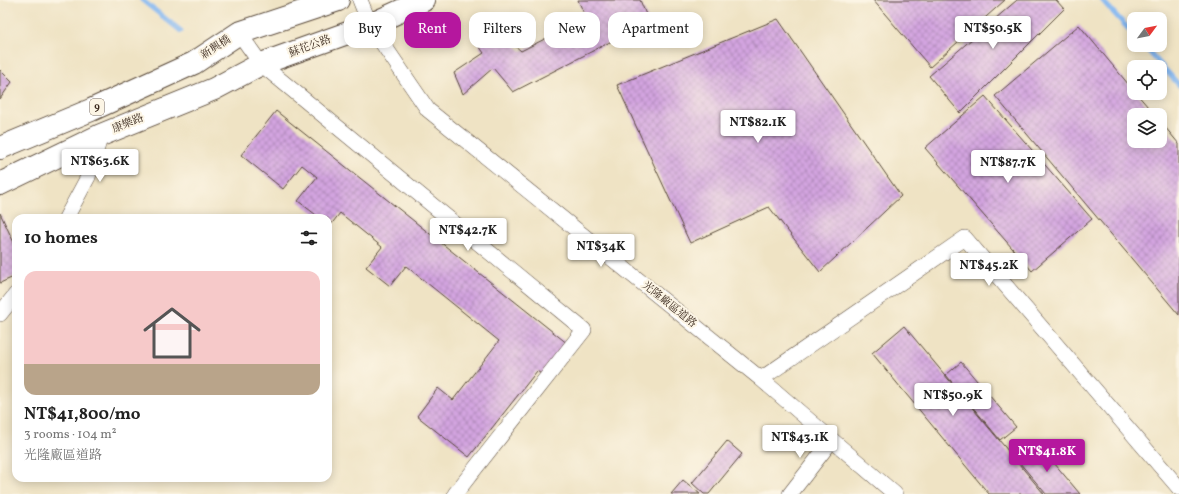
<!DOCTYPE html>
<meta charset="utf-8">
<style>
:root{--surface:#fff;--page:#f6f6f6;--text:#222;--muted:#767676;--accent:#b5179e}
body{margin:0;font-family:Vollkorn,"Noto Serif TC",serif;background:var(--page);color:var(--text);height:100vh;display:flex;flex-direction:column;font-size:15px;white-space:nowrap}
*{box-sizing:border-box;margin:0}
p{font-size:13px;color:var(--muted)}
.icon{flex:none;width:22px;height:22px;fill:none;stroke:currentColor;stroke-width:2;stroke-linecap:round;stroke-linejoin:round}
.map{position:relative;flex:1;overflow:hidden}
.sheet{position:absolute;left:12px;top:214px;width:320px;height:268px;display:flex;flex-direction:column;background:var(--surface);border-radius:12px;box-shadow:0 2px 10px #0003}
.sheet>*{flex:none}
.top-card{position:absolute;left:344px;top:12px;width:380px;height:36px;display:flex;gap:8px}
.needle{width:26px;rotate:58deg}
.controls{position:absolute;left:1127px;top:12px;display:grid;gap:8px}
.controls a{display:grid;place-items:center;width:40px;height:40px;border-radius:8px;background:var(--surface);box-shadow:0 2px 10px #0003;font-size:20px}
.price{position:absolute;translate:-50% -34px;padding:0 9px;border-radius:4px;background:#fff;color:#222;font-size:13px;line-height:26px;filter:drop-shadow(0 1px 2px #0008)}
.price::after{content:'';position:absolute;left:50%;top:24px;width:12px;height:9px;margin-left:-6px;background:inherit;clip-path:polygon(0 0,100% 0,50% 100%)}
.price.selected{background:var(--accent);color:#fff}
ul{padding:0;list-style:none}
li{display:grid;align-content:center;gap:8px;height:212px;padding:0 12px}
li span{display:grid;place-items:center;height:124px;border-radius:12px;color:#555}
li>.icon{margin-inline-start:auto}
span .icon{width:72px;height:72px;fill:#fffc;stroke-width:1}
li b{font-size:17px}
h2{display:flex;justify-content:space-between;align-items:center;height:48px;padding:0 12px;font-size:17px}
.pill{padding:0 14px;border-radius:12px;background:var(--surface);box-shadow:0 2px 10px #0003;font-size:14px;line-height:36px}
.pill.selected{background:var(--accent);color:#fff}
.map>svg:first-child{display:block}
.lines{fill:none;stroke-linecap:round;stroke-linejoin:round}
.stream{stroke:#83b7f1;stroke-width:5}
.building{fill:url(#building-cross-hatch)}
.street-casing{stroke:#564637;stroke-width:16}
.primary-casing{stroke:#564637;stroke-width:24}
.street{stroke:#fff;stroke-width:15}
.primary{stroke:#fff;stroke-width:22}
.labels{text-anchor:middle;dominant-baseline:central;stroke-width:4;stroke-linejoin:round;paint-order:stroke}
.shield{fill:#fcf5e5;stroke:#75675a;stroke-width:1}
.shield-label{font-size:10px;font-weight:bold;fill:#3b2a1e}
.street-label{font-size:11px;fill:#3b2a1e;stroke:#fcf5e5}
</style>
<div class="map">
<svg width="1179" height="494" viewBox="0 0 1179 494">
<defs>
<pattern id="building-cross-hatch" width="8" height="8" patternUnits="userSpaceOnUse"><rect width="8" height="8" fill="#d3a4e0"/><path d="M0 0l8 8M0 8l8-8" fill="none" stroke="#ac86b5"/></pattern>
</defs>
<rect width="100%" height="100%" fill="#fcf5e5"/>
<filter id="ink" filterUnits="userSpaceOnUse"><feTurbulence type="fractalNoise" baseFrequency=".025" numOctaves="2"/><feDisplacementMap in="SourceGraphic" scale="8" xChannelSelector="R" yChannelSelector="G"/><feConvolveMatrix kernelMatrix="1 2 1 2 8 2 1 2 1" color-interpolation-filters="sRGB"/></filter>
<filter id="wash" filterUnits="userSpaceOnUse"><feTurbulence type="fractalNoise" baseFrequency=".012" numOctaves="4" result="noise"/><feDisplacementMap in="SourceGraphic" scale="16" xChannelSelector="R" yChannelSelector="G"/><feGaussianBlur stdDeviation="0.9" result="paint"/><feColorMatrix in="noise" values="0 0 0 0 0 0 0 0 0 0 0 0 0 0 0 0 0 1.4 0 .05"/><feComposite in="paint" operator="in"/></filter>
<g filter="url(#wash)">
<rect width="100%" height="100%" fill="#efe3c4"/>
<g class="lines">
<!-- stream -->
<path class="stream" d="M142,0L181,31
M1102,0L1134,35
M1143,45L1179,85"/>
</g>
<g id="blocks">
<!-- building -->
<path class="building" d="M578,0H640L649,22L513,92L493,68L463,94L454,73L484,53L479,46L497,30L521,51L586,18Z
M873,0H1005L930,67Z
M1017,0H1056L1064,9L960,113L929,76Z
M778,19L901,196L820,272L769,207L690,243L617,85Z
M1079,25L1134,91V93H1136L1155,115H1134V141H1160V121L1179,144V315L995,96Z
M0,70L12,82L0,99Z
M985,96L1092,219L1032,271L925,148Z
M276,111L573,348L548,379L537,371L469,457L417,416L438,388L453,400L499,341L406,266L390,286L366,267L382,247L340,213L330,226L328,224V218H320L298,201L317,177L302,165L283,189L241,155Z
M0,213L16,247V276L0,283Z
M904,326L1044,494H989L872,353Z
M961,362L1016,427L1000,440L946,375Z
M727,441L742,454L709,494H704L692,483Z
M1039,445L1080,494H1046L1019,462Z
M683,480L700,494H671Z"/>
</g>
</g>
<g filter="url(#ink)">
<use href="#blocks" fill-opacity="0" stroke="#564637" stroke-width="1"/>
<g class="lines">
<!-- street casing -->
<g class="street-casing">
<path id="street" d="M360,0L370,25L428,110L761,379L895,494
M239,33L261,64L584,330L455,494
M66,218L88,177L101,135
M0,314L16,294
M761,379L965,238L1179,488
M790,494L832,440"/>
</g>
<!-- primary casing -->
<g class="primary-casing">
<path id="primary" d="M0,148L91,110L194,63L239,33L338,0
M0,184L101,135L214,89L261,64L370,25L424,0"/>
</g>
<!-- street -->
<use href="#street" class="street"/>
<!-- primary -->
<use href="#primary" class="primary"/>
</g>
</g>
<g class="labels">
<!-- shield labels -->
<rect class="shield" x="90" y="99" width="14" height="16" rx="3"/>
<g class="shield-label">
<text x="97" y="107">9</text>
</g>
<!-- street labels -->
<g class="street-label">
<text transform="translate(310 47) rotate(-20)">蘇花公路</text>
<text transform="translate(216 48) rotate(-33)">新興橋</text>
<text transform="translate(128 124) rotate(-22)">康樂路</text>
<text transform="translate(669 305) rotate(39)">光隆廠區道路</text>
</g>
</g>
</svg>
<div class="controls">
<a><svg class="needle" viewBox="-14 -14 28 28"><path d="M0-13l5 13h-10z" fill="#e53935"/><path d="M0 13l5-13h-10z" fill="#767676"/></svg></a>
<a><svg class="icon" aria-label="locate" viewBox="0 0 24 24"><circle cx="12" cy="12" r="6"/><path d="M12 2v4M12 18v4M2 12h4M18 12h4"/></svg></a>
<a><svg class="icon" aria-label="layers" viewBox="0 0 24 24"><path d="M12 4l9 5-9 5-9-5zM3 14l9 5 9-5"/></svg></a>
</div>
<b class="price" style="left:993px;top:50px">NT$50.5K</b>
<b class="price" style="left:758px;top:144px">NT$82.1K</b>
<b class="price" style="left:100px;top:183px">NT$63.6K</b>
<b class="price" style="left:1008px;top:184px">NT$87.7K</b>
<b class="price" style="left:468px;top:252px">NT$42.7K</b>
<b class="price" style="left:601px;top:268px">NT$34K</b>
<b class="price" style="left:989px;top:287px">NT$45.2K</b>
<b class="price" style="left:953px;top:417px">NT$50.9K</b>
<b class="price" style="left:800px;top:459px">NT$43.1K</b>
<b class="price selected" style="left:1047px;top:473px">NT$41.8K</b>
<div class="top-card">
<a class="pill">Buy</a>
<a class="pill selected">Rent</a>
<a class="pill">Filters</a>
<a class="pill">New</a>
<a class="pill">Apartment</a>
</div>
<section class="sheet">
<h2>10 homes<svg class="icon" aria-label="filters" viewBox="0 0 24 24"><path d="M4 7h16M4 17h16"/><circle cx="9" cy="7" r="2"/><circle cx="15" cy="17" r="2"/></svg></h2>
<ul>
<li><span style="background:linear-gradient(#f6c9c9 75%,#b9a48a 0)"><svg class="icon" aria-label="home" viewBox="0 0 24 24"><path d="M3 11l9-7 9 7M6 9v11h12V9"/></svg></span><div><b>NT$41,800/mo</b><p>3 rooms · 104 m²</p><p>光隆廠區道路</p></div></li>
</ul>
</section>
</div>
